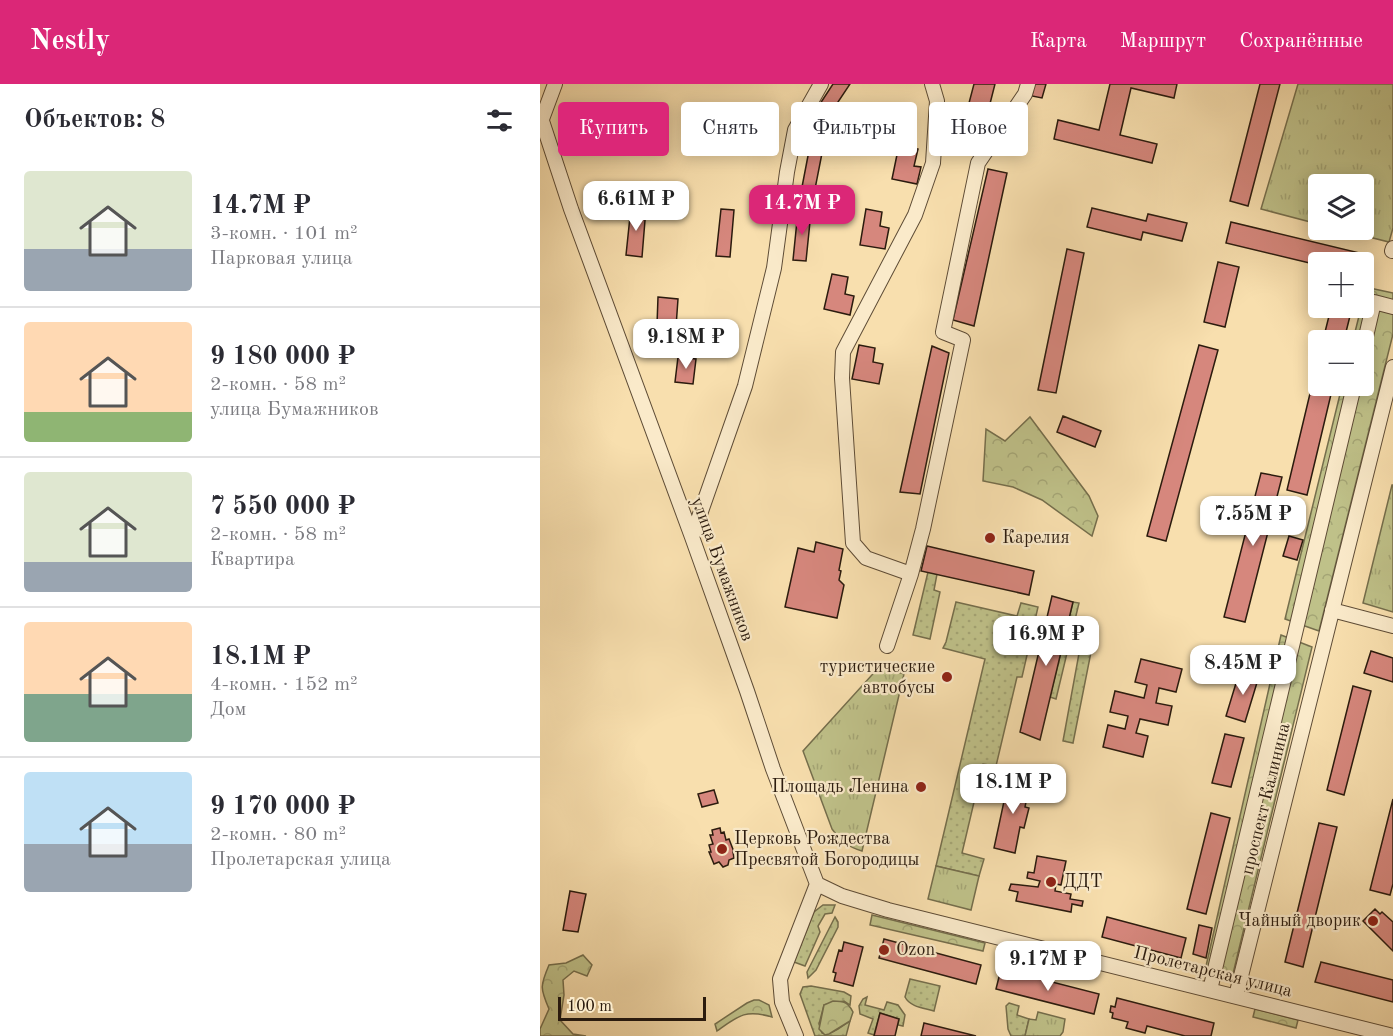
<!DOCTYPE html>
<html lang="ru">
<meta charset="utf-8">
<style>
:root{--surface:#fff;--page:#f7f7f7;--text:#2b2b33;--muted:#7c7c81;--line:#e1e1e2;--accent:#db2777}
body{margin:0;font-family:"Old Standard TT",serif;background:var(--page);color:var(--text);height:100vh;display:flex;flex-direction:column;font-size:22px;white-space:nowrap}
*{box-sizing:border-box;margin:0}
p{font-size:20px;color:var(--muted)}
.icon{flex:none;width:33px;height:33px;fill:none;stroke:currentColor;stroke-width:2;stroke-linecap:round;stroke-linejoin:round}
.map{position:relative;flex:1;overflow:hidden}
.panel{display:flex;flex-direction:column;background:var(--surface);width:540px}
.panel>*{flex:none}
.top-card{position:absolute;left:18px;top:18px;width:570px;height:54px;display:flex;gap:12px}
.fabs{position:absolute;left:768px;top:90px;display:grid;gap:12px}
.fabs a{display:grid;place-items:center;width:66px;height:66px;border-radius:6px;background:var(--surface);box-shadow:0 3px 15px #0003;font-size:30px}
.scale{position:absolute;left:18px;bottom:15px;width:148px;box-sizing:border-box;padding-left:6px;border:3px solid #2b1b0e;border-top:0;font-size:16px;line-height:21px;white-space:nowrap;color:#2b1b0e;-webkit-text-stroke:4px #faeaca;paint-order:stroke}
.price{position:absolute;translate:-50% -51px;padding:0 14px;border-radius:12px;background:#fff;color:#222;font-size:20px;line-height:39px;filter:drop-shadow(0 2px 3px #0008)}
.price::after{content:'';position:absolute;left:50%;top:36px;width:18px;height:14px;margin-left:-9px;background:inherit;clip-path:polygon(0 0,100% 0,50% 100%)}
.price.active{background:var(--accent);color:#fff}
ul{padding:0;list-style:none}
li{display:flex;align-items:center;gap:18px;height:150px;padding:0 24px}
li+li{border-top:2px solid var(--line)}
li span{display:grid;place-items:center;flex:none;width:168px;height:120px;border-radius:6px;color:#555}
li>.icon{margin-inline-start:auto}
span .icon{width:72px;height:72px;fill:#fffc;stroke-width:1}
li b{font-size:26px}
h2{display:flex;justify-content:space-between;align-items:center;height:72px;padding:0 24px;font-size:26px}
.chip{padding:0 21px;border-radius:6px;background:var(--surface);box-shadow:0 3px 15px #0003;font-size:21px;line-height:54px}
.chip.active{background:var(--accent);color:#fff}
header{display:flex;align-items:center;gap:36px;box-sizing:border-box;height:84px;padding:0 30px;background:var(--accent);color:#fff}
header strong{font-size:28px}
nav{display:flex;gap:33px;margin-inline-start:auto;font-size:21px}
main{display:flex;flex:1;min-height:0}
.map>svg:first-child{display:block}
.grass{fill:url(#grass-dots);stroke:#756e4c;stroke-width:1.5}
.forest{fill:url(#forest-crowns);stroke:#756e4c;stroke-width:1.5}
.park{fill:url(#park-tufts);stroke:#756e4c;stroke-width:1.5}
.building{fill:#d6877d;stroke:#2b1b0e;stroke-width:1.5}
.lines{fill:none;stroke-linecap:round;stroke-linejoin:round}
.minor-casing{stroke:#5e4c36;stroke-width:16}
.minor{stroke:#faeaca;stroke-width:14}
.poi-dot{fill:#8f2418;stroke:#faeaca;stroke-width:2}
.labels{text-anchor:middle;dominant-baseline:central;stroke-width:4.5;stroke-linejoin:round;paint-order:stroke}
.poi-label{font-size:18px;fill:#2b1b0e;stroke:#faeaca;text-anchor:start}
.street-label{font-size:18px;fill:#2b1b0e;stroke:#faeaca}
</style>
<header>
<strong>Nestly</strong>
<nav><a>Карта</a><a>Маршрут</a><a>Сохранённые</a></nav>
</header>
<main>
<section class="panel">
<h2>Объектов: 8<svg class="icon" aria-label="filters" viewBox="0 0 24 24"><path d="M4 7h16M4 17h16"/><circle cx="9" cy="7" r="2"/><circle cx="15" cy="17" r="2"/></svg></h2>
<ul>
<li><span style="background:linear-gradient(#dfe7d0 65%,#9aa5b1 0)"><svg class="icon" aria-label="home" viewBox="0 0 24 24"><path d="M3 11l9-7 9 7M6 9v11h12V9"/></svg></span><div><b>14.7M ₽</b><p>3-комн. · 101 m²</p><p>Парковая улица</p></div></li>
<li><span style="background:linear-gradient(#ffd9b3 75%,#8fb573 0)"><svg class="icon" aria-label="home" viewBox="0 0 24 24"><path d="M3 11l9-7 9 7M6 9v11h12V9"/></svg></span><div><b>9 180 000 ₽</b><p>2-комн. · 58 m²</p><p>улица Бумажников</p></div></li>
<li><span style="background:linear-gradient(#dfe7d0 75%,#9aa5b1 0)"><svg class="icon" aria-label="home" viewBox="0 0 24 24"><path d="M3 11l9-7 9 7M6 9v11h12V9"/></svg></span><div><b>7 550 000 ₽</b><p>2-комн. · 58 m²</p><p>Квартира</p></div></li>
<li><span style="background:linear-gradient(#ffd9b3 60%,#7fa58c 0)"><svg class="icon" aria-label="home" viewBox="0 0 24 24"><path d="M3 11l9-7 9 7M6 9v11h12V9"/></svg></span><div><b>18.1M ₽</b><p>4-комн. · 152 m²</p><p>Дом</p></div></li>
<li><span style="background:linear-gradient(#bfe0f5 60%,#9aa5b1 0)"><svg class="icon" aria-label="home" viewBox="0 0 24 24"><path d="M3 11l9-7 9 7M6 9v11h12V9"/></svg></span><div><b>9 170 000 ₽</b><p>2-комн. · 80 m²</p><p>Пролетарская улица</p></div></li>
</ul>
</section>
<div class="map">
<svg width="853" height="952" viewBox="0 0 853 952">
<defs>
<pattern id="grass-dots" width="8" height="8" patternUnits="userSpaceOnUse" patternTransform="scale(1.5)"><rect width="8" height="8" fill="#bfc189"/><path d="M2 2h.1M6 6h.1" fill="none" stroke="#a4a575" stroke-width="1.8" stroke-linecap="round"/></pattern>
<pattern id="forest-crowns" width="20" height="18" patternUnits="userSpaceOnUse" patternTransform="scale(1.5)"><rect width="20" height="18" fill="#bfc189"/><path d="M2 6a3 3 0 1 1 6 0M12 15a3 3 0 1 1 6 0" fill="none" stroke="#a4a575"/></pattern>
<pattern id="park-tufts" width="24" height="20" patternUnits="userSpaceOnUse" patternTransform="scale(1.5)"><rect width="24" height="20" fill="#bfc189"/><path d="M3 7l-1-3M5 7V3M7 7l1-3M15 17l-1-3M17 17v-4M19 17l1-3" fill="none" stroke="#a4a575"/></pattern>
</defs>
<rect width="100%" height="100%" fill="#f8dfae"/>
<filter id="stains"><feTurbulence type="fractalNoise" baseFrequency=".00333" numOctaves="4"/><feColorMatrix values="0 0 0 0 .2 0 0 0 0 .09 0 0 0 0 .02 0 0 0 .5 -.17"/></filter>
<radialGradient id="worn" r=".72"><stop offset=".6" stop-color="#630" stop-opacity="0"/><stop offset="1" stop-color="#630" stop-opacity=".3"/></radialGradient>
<!-- grass -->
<path class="grass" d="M388,488L397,490L394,506L400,508L390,555L373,551Z
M416,518L477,532L481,519L498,523L482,593H477L456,682L443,680L422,769L444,775L439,792L396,782L445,575L403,564L406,558Z
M533,518L539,519L516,615L510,613Z
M544,542L556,543L533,659L523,657Z
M283,821H295L292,829L285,830L278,842L280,848L265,882L254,878L274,828Z
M295,833L298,838V843L276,886L268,894L267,888Z
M370,895L400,902L394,927C384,924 370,923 365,913Z
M271,902L304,908L311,912L310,921L304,917L284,921L279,940L282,949C291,952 302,942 310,937L306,952H275L260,910L263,903Z
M327,913L325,921L344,926L347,918L358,921L365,931L363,942L358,941L359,935L340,929L334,951L328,949L333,935L320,930L319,922L323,915Z
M469,919L479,922L477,931L489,935L485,952H471L468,945L466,922Z"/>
<!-- forest -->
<path class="forest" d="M825,203L853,209V250L779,547L745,535L802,302H824V256H813L821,224H824Z
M490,333L549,412L558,432L552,452L502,416L473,403L443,397L446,345L465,357Z
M741,551L772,563L691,898L664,891Z
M332,831L445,859L443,867L330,841Z
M460,862L506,874L504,883L458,871Z
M43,871L52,881L47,892L34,887L23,896L24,911L20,936L33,950L46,952H0V945L9,925C0,904 0,902 9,881L26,879Z
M214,916H219L229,921L232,933C205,925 198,932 177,947L175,940L207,919Z
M293,917C304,917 308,918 313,928L310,937L289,950L285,951L279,945L284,921Z
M715,925L758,936L756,944L713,933Z"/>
<!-- park -->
<path class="park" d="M758,0H853V144L849,158L801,146H824V100H778V140L721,125Z
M852,401H853V528L823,519Z
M340,582L364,590L322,767C308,763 301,757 292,745L263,667Z
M396,782L439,792L431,826L388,815Z
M498,928L525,935L523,948L520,952H485L489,935L496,936Z"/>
<!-- building -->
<path class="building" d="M293,0H310L286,36L274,29Z
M434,0H455L439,63L419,57Z
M494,0H506L502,14L492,12Z
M570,0H637L634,14L591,4L580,51L617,60L612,79L514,55L518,36L559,46Z
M720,0H740L708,122L690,117Z
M272,51L285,54L275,105L262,103Z
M359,61L378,65L374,82L381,83L377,100L352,95Z
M448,85L467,89L434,242L413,236Z
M91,123L106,124L102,173L86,171Z
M552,124L606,137L608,130L647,139L642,157L603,148L601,156L547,143Z
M181,125L194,126L190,173L176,172Z
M326,125L342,128L340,142L349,144L345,165L320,161Z
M258,127L271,128L266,177L253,176Z
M691,138L832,172L827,193L824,192V178H778V181L686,159Z
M527,165L544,169L516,309L498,306Z
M678,178L699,183L685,243L664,238Z
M292,190L308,193L305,210L314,212L310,231L284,225Z
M118,213L138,215L136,243L117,241Z
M791,224H812L804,256H783Z
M319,261L335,264L333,278L343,280L339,300L312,295Z
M659,261L678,266L626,457L607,452Z
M392,262L409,269L380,410L360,408Z
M138,273L156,275L153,300L135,298Z
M778,276V302H793L767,411L747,406Z
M523,332L561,347L555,363L517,348Z
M721,389L742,393L705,538L684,533Z
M749,452L763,456L757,476L743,472Z
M276,458L303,465L299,486L301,487L299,496L304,501L297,534L245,523L258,464L274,468Z
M387,462L494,487L489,511L381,487Z
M512,512L533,518L500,656L480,648Z
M831,567L853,574V598L824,589Z
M601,575L642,585L636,608L619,604L616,619L632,622L628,641L600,635L596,649L608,652L603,673L563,663L568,641L585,645L588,632L570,628L575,607L604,614L607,601L595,598Z
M700,586L719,592L705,638L686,632Z
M813,602L831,607L804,711L787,706Z
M685,650L704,654L691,703L672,699Z
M469,694L490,698L485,723L489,724L484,744L480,743L475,769L454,764Z
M174,706L178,719L162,723L158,710Z
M853,715V800L850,811L830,806Z
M671,729L690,734L666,830L647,825Z
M779,739L797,743L763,883L745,878Z
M180,744L181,749L184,748L186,756L189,755L194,768H193L194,774L189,776L188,781L183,783L179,778L174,780L169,768H171L169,761L173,760L170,751H173L172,746Z
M497,772L526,777L521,801L516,800L515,807L531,810L530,815L543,817L542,822L532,820L531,828L476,817L478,808L469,806L471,800L498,803L500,797L487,794L488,788L494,789Z
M30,807L46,810L38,848L23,846Z
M835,825L840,830L842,828L853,838V867L823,837Z
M567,833L646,854L641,874L562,853Z
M659,841L672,844L666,874L653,870Z
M344,855L441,881L436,900L339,874Z
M304,858L323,863L313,902L294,897L296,889L293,888L299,866L302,867Z
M781,878L853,896V918L775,898Z
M461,885L559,910L554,930L456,905Z
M577,914L674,939L671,952H645L607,942L605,949L586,944L588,938L572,934L573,929L570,928L571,922L575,923Z
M340,929L359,935L355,952H334Z
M384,939L436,952H381Z"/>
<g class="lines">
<!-- minor casing -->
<g class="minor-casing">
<path id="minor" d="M0,31L31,125L152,453L207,607L233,685L277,800L240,895L242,918L256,952
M2,35L15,0
M852,167L853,164
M824,261L834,218L853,223
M152,453L205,302L234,184L247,88L255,46L281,0
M371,490L326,474L313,459L302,294L303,268L375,131L393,79L397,17L392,0
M792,526L853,542
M347,562L371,490L383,445L423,256L403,248L438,79L485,10L488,0
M277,800L302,812L348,826L853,952
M670,906L814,302
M696,912L853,283"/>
</g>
<!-- minor -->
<use href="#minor" class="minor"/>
</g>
<!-- markers -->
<g class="poi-dot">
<circle cx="450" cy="454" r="6"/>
<circle cx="407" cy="593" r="6"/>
<circle cx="381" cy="703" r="6"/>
<circle cx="182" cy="765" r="6"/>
<circle cx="511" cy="798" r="6"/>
<circle cx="833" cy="837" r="6"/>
<circle cx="344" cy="866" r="6"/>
</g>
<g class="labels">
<!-- poi labels -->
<g class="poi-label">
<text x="462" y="454">Карелия</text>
<text x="395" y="583" text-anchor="end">туристические<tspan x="395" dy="21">автобусы</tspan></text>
<text x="369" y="703" text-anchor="end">Площадь Ленина</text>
<text x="194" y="755">Церковь Рождества<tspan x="194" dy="21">Пресвятой Богородицы</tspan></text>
<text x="523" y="798">ДДТ</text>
<text x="821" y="837" text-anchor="end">Чайный дворик</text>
<text x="356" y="866">Ozon</text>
</g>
<!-- street labels -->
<g class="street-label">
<text transform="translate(182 485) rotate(70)">улица Бумажников</text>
<text transform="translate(726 715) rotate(-76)">проспект Калинина</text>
<text transform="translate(673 888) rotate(14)">Пролетарская улица</text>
</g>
</g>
<rect width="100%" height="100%" filter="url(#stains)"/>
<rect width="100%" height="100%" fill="url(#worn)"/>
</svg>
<div class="fabs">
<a><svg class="icon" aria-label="layers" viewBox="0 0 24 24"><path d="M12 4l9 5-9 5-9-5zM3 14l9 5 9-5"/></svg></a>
<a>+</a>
<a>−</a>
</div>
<div class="scale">100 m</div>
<b class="price" style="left:96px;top:148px">6.61M ₽</b>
<b class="price active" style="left:262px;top:152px">14.7M ₽</b>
<b class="price" style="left:146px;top:286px">9.18M ₽</b>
<b class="price" style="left:713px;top:463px">7.55M ₽</b>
<b class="price" style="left:506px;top:583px">16.9M ₽</b>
<b class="price" style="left:703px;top:612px">8.45M ₽</b>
<b class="price" style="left:473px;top:731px">18.1M ₽</b>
<b class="price" style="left:508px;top:908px">9.17M ₽</b>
<div class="top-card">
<a class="chip active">Купить</a>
<a class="chip">Снять</a>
<a class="chip">Фильтры</a>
<a class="chip">Новое</a>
</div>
</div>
</main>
